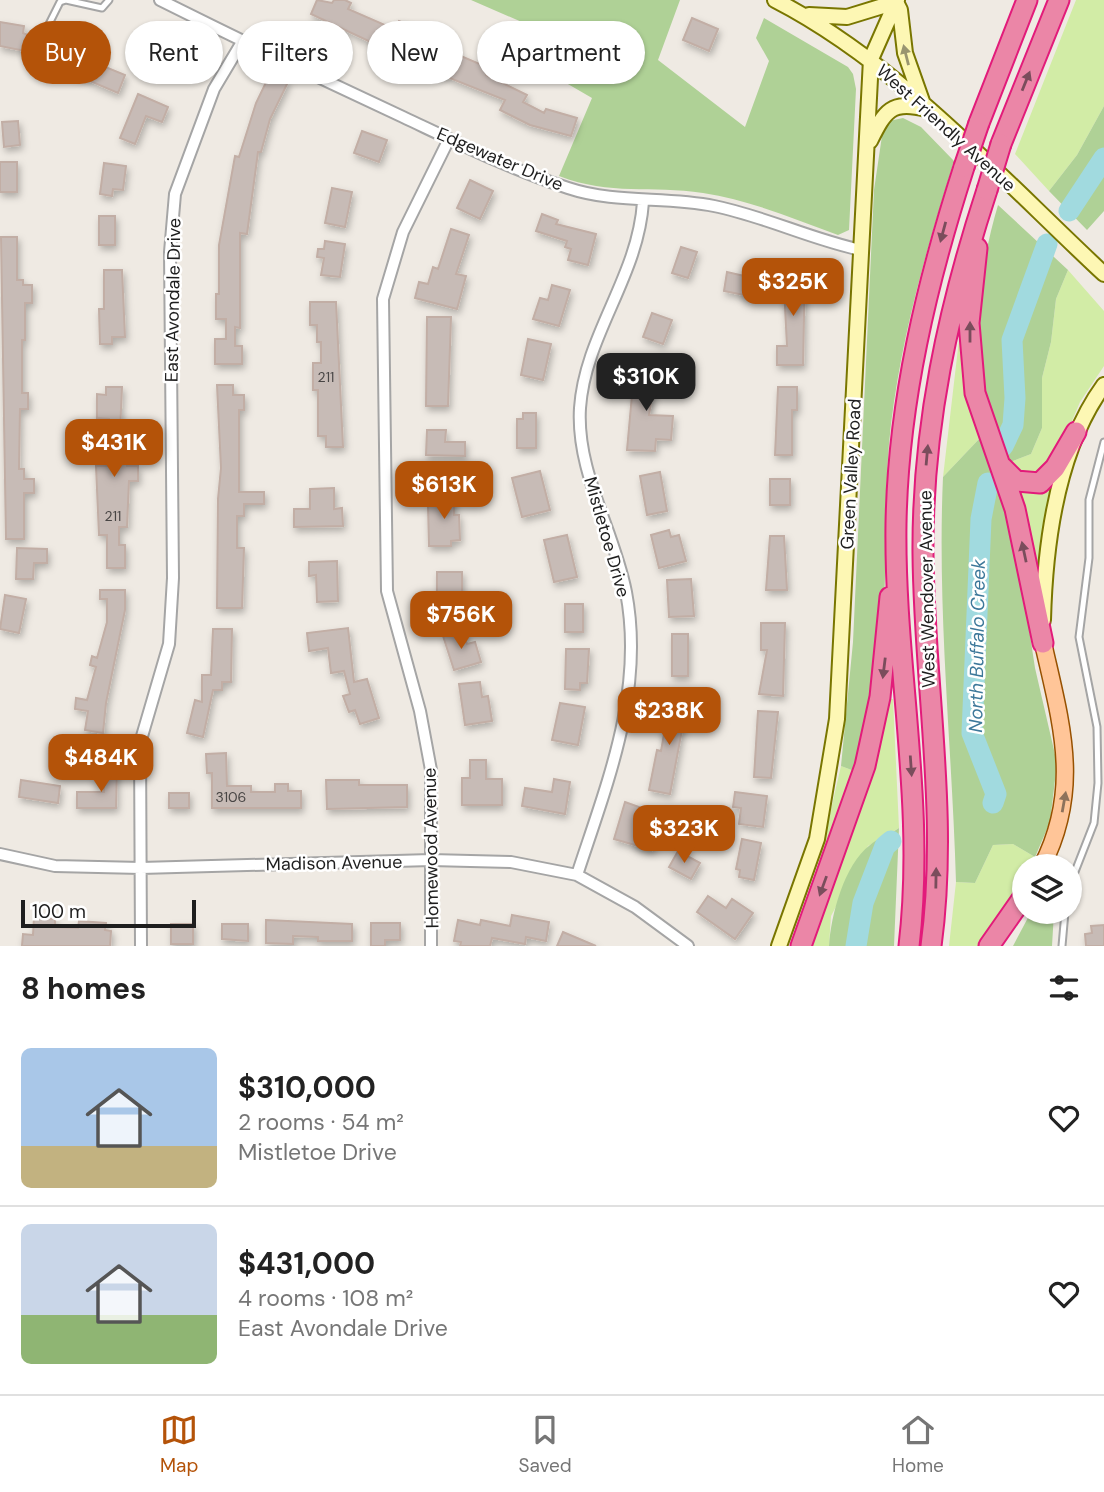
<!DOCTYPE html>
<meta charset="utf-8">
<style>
:root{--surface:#fff;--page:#f2f2f2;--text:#222;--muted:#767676;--line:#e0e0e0;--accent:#b45309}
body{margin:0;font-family:"DM Sans",sans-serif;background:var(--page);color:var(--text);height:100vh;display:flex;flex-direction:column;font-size:26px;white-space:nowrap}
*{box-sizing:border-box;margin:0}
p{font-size:23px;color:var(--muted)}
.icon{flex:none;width:38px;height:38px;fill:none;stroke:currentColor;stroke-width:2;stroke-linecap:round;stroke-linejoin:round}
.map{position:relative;height:946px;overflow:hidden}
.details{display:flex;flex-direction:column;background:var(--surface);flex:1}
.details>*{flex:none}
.top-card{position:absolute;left:21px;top:21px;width:700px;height:63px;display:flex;gap:14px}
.tools{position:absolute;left:1012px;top:854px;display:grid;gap:14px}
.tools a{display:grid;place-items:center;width:70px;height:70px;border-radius:50%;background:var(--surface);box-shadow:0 2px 5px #0004;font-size:35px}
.scale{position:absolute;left:21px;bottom:18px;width:175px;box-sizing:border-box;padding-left:7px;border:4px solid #1e1e1e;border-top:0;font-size:19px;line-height:24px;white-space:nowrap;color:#1e1e1e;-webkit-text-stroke:5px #fff;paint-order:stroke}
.price{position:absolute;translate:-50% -60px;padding:0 16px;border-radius:14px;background:var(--accent);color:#fff;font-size:23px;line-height:46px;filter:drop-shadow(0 2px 4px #0008)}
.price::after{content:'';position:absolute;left:50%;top:42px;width:21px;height:16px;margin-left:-10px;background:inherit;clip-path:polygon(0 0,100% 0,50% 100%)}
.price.selected{background:#222;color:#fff}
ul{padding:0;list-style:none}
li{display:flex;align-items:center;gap:21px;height:175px;padding:0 21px}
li+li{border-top:2px solid var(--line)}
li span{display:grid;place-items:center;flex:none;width:196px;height:140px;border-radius:10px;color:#555}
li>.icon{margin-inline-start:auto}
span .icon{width:84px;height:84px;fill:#fffc;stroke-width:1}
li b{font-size:30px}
h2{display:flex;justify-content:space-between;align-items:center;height:84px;padding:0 21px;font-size:30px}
.tag{padding:0 24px;border-radius:32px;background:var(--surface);box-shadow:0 2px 5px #0004;font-size:24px;line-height:63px}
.tag.selected{background:var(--accent);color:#fff}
.tabs{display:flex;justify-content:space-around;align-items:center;height:98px;border-top:2px solid var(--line);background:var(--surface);font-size:19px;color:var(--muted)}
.tabs a{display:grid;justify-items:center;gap:4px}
.tabs .selected{color:var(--accent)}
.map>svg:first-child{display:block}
.grass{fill:#d2eca6}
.forest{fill:#afd196}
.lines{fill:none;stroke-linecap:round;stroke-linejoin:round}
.river{stroke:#a1dadf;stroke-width:21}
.building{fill:#c7bbb6;stroke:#c2aea5;stroke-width:2;filter:url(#shadow)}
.service-casing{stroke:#a5a5a5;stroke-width:9}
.minor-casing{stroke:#a5a5a5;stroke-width:14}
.secondary-casing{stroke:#797600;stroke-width:18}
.primary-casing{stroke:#975100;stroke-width:19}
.motorway-casing{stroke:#e21b7a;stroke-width:23}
.service{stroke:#fff;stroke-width:5}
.minor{stroke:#fff;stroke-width:10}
.secondary{stroke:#fdf7b4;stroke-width:14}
.primary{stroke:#ffc598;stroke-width:16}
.motorway{stroke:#eb86a7;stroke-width:19}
.motorway-bridge-casing{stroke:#e21b7a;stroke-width:23;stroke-linecap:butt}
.motorway-bridge{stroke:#eb86a7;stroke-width:19}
.oneway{fill:#999570}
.oneway2{fill:#7a4d5c}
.oneway3{fill:#8e725b}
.labels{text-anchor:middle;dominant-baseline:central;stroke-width:5;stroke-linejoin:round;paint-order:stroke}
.number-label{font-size:14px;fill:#484544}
.street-label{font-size:18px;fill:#1e1e1e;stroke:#fff}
.water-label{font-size:19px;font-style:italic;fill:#3d789a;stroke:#fff}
</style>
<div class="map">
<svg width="1104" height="946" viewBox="0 0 1104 946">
<defs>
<filter id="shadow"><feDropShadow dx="2" dy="4" stdDeviation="3.5" flood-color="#0004"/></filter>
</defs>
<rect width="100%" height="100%" fill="#efeae3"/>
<!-- grass -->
<path class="grass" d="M1076,0H1104V106L1077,155L1049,191L1015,154Z
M1068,270L1104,311V366L1080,402L1054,463L1039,475H1023L1008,463L1031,454L1042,428V378L1051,342L1056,299Z
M962,314L974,414L980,438L943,477Z
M1053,485L1039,568H1036L1016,489L1037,492Z
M888,699H893L899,828L868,846L831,916L829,946H809C840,864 873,785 888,699Z
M841,766L857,772L819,876L816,874Z
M1013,844L1035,857L1029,866H1024V876L984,946H949L956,882L975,883L993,845Z"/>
<!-- forest -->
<path class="forest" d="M471,0H680L658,60L745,127L769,61L756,38L764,18L848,67L853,74L856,89L849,230L838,235C794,219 750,200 703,193C651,185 611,196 559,176L592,98L561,80L575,45Z
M1104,106V211L1087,230L1049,191L1077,155Z
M903,118L921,127L954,161C926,252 903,329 891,424C884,483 887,545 884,604C881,662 869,716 857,772L841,766L853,642L874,190L883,129L889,121Z
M998,205L1068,270L1056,299L1051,342L1042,378V428L1031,454L1008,463C972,374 971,297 998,205Z
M980,438L1005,500L1017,550L1035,668L1057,763L1050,822L1035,857L1013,844L993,845L975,883L956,882C952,747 937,612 943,477Z
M899,828L894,946H829C831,915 844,865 870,845C878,838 890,834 899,828Z
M1031,912H1054L1052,946H1013Z"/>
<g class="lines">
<!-- river -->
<path class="river" d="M1069,211L1104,158
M1003,446L1013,425L1015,398L1012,340L1047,244
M988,483L981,519L972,733L996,794L993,803
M856,946L863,903L885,846L891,841"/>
</g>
<!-- building -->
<path class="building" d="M317,0L332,3L334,0H345L351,3L348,9L396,30L399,21L410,25L407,33L489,68L486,75L527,95L523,102L544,113L546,109L577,118L571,136L530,125L500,110L505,100L387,53L388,50L311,14Z
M692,18L718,29L709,51L683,40Z
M0,22L24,26L23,33L125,75L118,93L29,55L30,52L0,46Z
M270,74L288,82L270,119L261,152H258L247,234L240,233V328L235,327V346H242V364H215V339H226V319H216V294H219V245L235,156L239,157L256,103Z
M138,94L168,107L162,122L146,116L135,144L120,138Z
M18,121L20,145L4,147L2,122Z
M362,131L387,140L379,162L354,153Z
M0,162H17V192H0Z
M104,163L126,166L123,190L113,189L112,196L100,194Z
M470,180L493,191L480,219L457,208Z
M332,188L352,192L345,227L325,223Z
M542,214L558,220L556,224L596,234L588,265L568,260L571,249L565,247L567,241L536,231Z
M99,216H115V245H99Z
M451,229L469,235L456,274L466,276L457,309L415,298L419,282L428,284L433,267L438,269Z
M1,237H17V280H23V285H32V303H25V340H22V393H28V409H20L19,469H24V479H34V493H24V539H6Z
M325,241L345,244L340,277L321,275L324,258L317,257L318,249H324Z
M681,247L697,252L688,278L672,273Z
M783,269H805L803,365H777V346H787Z
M104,270H122L125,337H112V344H100L99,309H104Z
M727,272L753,278L749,296L724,291Z
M552,285L570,290L559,326L533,319L540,298L548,300Z
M310,302H336L343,447H326V436H318V390H313V363H321V342H317V325H310Z
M652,313L672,320L663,344L643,337Z
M427,317H451L448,406H426Z
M528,339L551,344L543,380L521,375Z
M635,362L657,366L649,415L673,416L671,440L656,439L655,451L627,450Z
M217,385H233V395H244V410H239V492H264V504H244V516H237V548H244L242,608H217L218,499L221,468Z
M106,387H122L120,431H127V466H138V481H129L127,527H119V545H125V568H107V535H99L96,466H109V419L97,418V394L106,395Z
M778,387H797V410H792V455H775Z
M523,413H536V448H517V419H523Z
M427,430H446L445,442H465V456L426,455Z
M540,471L550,510L522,517L512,478Z
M660,472L667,511L647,515L640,476Z
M770,479H790V505H770Z
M334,488V509L342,508L343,526L294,527V509H310V489Z
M454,490V515H459L460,540L451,541V546H429L428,505H440L439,491Z
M669,530L671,537L679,535L686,561L659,568L651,535Z
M567,535L577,577L554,582L544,540Z
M770,536H784L787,590H766Z
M17,548L47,549V563H34L33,579H16Z
M337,561L338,601L317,602L316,575L309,576V562Z
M437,572H462V603H437Z
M691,579L694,616L669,617L667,580Z
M100,590H125V610L106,703L103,733L85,730L88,711L75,709L76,698L87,700L96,667L90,665L92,656L97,658L107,622V599H100Z
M5,595L26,599L19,633L0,629Z
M565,604H583V632H565Z
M761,623H785L783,696L759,694L767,650H761Z
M348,628L354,682L367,679L379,718L360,724L355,710L349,712L343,696L350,694L344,671L331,673L328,648L309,651L307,633Z
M213,629H232L231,682H222V690H213L203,737L187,733L195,700L202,702V675H211Z
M462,630L467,644L475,642L481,662L454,670L443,636Z
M672,634H688V676H672Z
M566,649H589L587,683H580V690L565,689Z
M480,682L482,697L488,696L492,721L465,725L459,684Z
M671,695L688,698L670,794L649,790L657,750L661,751Z
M560,703L585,707L578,745L552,740Z
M758,711L778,712L771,778L754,777Z
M226,753L227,786H251V792H275V784H288V791H301V808H212V773H207L206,754Z
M470,760H486V779H502V805H462V778H470Z
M104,769H117L116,808H77V792H104Z
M554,779L570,782L565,814L522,806L525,788L552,792Z
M21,780L60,786L58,803L19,797Z
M326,780H359V785H407V807L327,809Z
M735,792L767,796L763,827L739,824L741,808L733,807Z
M169,793H189V808H169Z
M625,802L642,808L637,824L658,830L652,850L614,839Z
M742,839L761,843L754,880L739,877L740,870L736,869Z
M678,851L700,863L691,879L669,867Z
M708,896L726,908L732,899L753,913L735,939L697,912Z
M512,915L549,922L546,941L526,937L525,944L492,938L490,946H460L461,942L454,941L458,920L480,925L481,920L510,926Z
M34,917L55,919V927L78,928L79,921L106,923L105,930L111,931L110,946H22L23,934L33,935Z
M266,920L352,924V941H318V937L293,936V944L266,943Z
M371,923H400V940H385V946H371Z
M171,924H193V944H171Z
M222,924H248V941L222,939Z
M1104,925V946H1086L1085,934L1092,933L1091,926Z
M563,932L596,946H557Z"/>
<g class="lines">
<!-- service casing -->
<g class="service-casing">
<path id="service" d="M66,0L102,8L109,0
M48,26L60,2L66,0
M1069,887L1094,823L1098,783L1097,727L1079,637L1089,558V500L1104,442
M1062,946L1065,912"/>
</g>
<!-- minor casing -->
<g class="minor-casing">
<path id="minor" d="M160,0C240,40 321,79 403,117C456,142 512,170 568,188C616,204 665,196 714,206C764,216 810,239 861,250
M0,854L55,866L141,868L431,860L511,862L577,875L635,907L688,946
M577,875C607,783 645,691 626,592C614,530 576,472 580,408C585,335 638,277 643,202
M141,946L140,743L169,644L173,578L170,252L175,194L214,89L242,42
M431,946V770L420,711L387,591L383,299L403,232L449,139"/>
</g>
<!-- secondary casing -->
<g class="secondary-casing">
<path id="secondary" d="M775,0C898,63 1003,180 1104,274
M896,2L900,10L905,53L923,104
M809,15L847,17L896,2
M870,141C885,111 891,100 926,109
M1043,620C1045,543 1058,448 1104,385
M779,946L817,839L837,719L871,59L897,0"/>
</g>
<!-- primary casing -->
<g class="primary-casing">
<path id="primary" d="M1042,866C1082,788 1061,723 1043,643"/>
</g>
<!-- motorway casing -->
<g class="motorway-casing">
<path id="motorway" d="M979,123L1027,0
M1001,144L1059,0
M977,248L969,323L975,393L1015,509L1043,643
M1002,467L1016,481L1040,483L1055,468L1076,432
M801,946L865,766L880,697L890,597
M909,946C926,803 894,666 896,524C898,402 927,282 964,167
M931,946C949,816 924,684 923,554C922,428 948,309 987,190
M989,946L1024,896"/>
</g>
<!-- service -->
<use href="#service" class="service"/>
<!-- minor -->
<use href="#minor" class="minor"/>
<!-- secondary -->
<use href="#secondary" class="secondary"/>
<!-- primary -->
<use href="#primary" class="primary"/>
<!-- motorway -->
<use href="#motorway" class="motorway"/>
<!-- motorway-bridge casing -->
<g class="motorway-bridge-casing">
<path id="motorway-bridge" d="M964,167L979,123
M987,190L1001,144"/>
</g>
<!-- motorway-bridge -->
<use href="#motorway-bridge" class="motorway-bridge"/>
</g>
<!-- one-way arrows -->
<defs><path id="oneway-solid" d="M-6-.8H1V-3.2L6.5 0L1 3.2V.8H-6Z" transform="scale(1.75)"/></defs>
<use class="oneway" href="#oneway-solid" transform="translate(906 55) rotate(-104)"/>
<g class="oneway2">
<use href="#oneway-solid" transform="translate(1026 81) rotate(-68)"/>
<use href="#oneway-solid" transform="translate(943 232) rotate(105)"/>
<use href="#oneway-solid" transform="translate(970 332) rotate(-90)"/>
<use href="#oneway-solid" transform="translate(927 455) rotate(-85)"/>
<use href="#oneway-solid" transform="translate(1024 552) rotate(-102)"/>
<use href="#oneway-solid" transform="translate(884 668) rotate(97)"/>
<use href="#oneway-solid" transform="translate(911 766) rotate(86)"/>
<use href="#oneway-solid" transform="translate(936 878) rotate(-89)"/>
<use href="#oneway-solid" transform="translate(823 886) rotate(110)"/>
</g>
<use class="oneway3" href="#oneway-solid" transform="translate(1064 802) rotate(-80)"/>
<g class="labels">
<!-- number labels -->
<g class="number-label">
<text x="326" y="377">211</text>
<text x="113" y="516">211</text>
<text x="231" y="797">3106</text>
</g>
<!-- street labels -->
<g class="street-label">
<text transform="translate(946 128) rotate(42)">West Friendly Avenue</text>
<text transform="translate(500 159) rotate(23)">Edgewater Drive</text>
<text transform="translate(173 300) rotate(-89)">East Avondale Drive</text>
<text transform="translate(851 474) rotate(-87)">Green Valley Road</text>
<text transform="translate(607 537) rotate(74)">Mistletoe Drive</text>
<text transform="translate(927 589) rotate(-91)">West Wendover Avenue</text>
<text transform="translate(431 848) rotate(-91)">Homewood Avenue</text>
<text transform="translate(334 863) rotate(-1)">Madison Avenue</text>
</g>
<!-- water labels -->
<g class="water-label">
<text transform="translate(977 646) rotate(-89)">North Buffalo Creek</text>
</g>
</g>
</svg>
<div class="tools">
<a><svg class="icon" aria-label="layers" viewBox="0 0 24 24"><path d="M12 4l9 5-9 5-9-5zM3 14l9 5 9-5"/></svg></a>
</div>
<div class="scale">100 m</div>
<b class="price" style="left:793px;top:318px">$325K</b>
<b class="price selected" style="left:646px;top:413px">$310K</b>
<b class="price" style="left:114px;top:479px">$431K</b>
<b class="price" style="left:444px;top:521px">$613K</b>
<b class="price" style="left:461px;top:651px">$756K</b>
<b class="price" style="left:669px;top:747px">$238K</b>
<b class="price" style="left:101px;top:794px">$484K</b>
<b class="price" style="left:684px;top:865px">$323K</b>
<div class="top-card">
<a class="tag selected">Buy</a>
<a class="tag">Rent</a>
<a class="tag">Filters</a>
<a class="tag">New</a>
<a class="tag">Apartment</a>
</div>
</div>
<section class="details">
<h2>8 homes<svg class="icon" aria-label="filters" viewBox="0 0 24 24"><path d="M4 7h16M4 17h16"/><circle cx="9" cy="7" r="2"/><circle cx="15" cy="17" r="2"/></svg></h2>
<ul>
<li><span style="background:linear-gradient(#a9c7e8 70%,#c2b280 0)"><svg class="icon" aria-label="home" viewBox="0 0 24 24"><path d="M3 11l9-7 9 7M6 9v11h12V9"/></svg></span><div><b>$310,000</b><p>2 rooms · 54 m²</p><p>Mistletoe Drive</p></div><svg class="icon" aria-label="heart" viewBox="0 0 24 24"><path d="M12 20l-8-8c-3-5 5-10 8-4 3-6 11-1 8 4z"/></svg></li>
<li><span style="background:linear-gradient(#c9d6e8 65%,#8fb573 0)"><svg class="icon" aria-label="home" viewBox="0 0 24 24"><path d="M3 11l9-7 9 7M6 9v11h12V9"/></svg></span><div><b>$431,000</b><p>4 rooms · 108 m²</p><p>East Avondale Drive</p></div><svg class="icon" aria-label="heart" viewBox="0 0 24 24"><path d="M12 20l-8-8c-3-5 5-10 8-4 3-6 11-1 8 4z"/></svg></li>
</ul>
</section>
<nav class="tabs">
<a class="selected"><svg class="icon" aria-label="map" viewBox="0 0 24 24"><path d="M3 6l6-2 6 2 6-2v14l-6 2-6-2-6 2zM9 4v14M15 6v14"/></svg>Map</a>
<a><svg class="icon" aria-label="saved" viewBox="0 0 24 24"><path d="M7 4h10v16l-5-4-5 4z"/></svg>Saved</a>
<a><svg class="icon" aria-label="home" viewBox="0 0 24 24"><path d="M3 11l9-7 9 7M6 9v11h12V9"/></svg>Home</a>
</nav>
